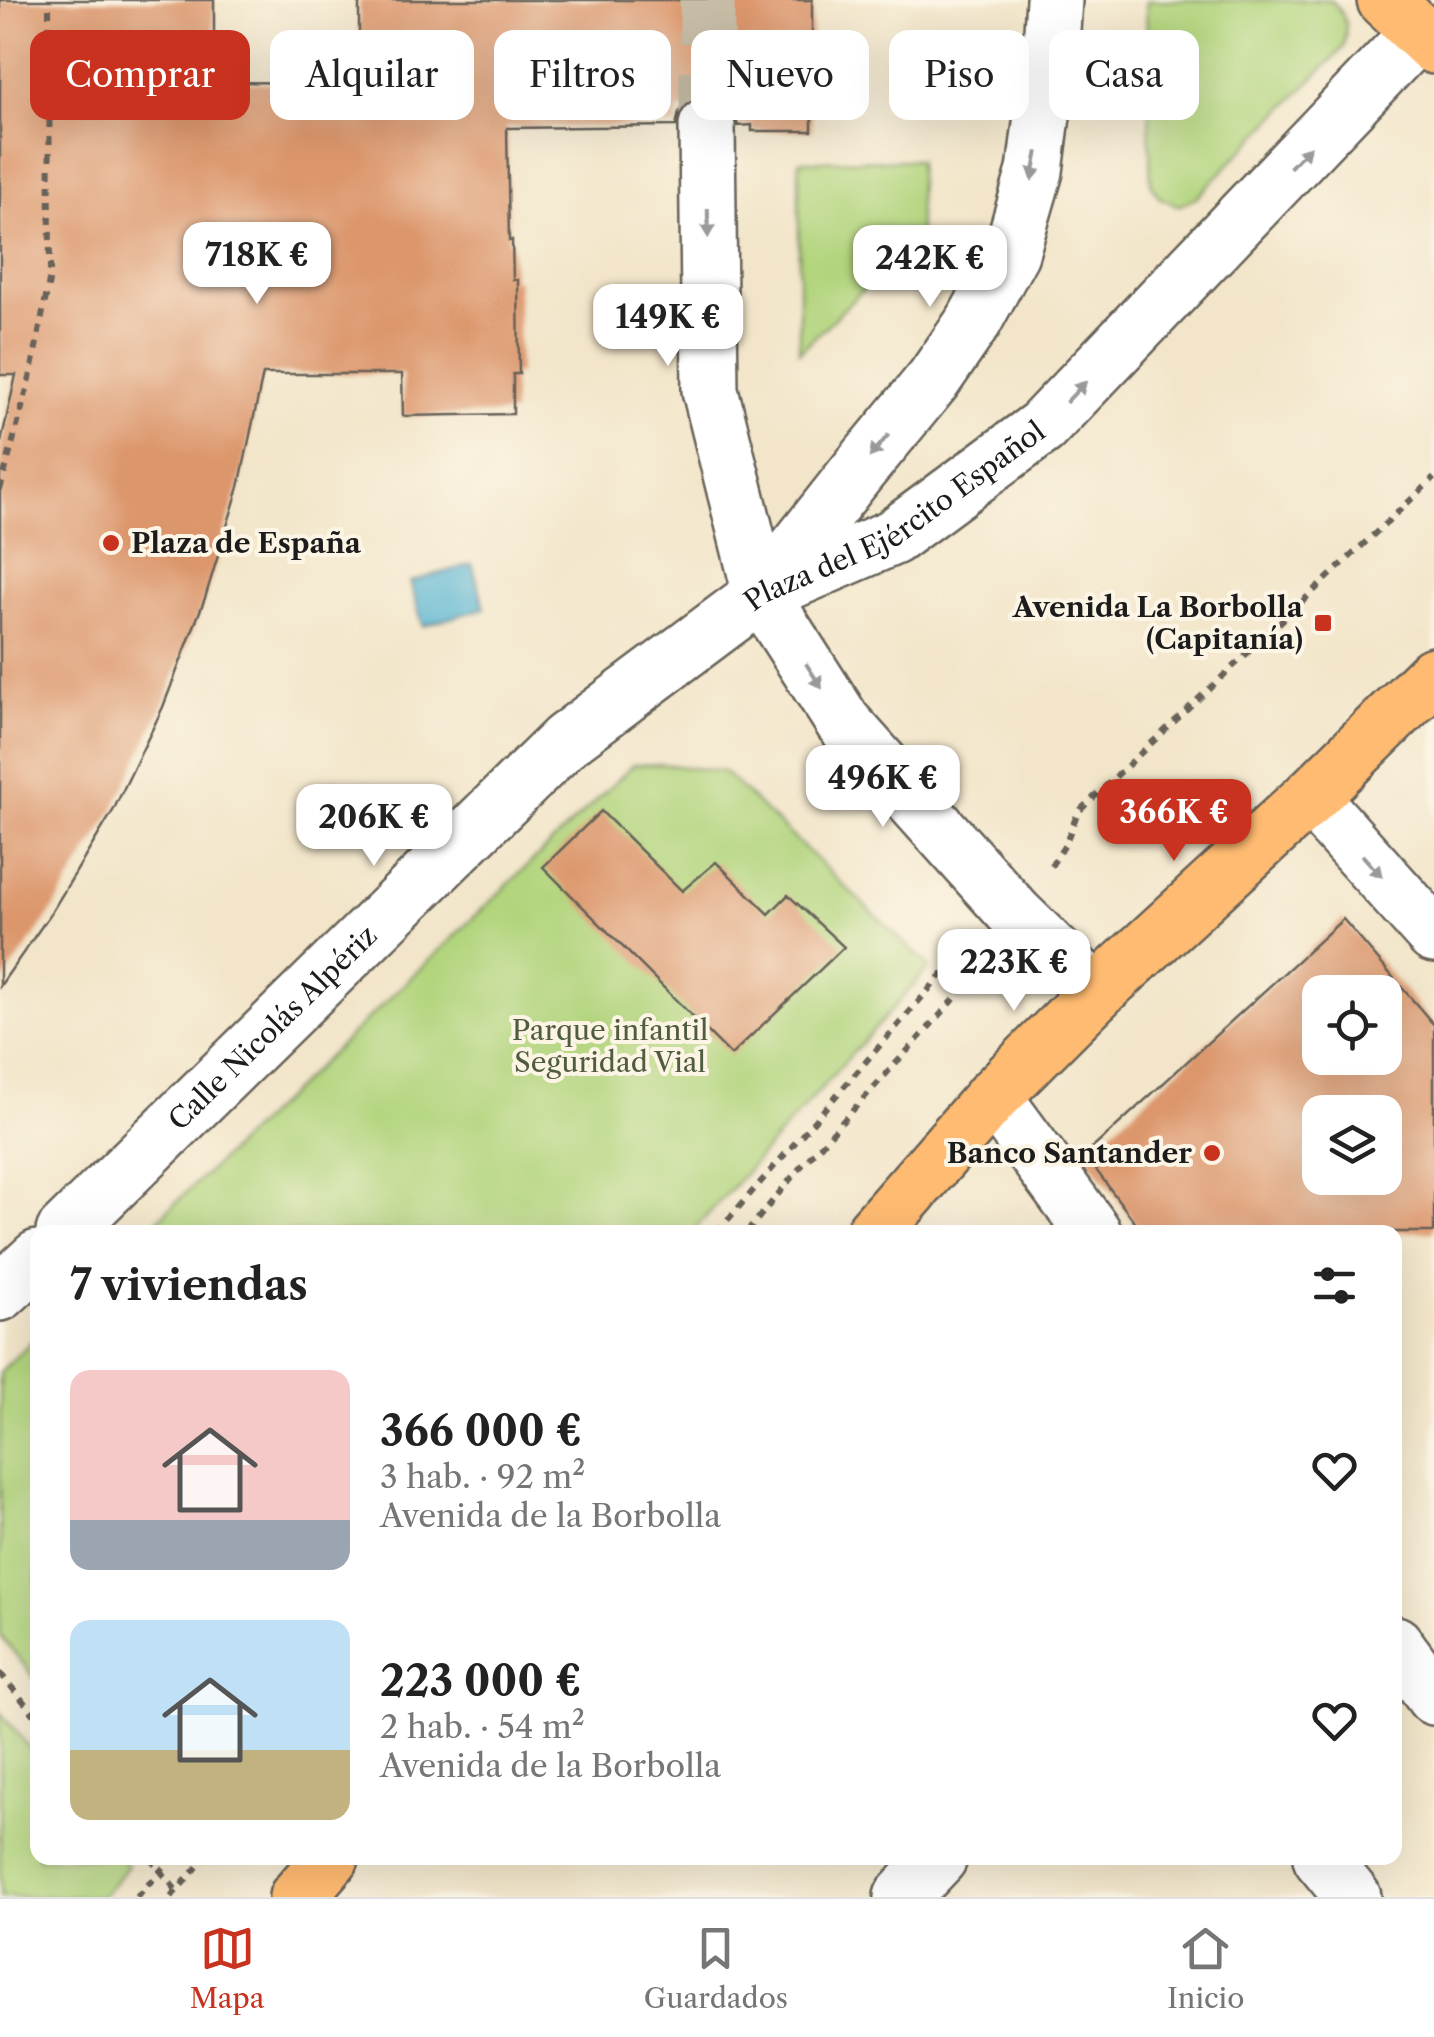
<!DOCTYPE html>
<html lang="es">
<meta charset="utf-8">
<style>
:root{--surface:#fff;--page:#f2f2f2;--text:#222;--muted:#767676;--line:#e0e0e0;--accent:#c8321e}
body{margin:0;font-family:"Libre Caslon Text",serif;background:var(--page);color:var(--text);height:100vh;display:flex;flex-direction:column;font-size:38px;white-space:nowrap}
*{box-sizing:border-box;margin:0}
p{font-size:32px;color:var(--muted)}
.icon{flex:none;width:55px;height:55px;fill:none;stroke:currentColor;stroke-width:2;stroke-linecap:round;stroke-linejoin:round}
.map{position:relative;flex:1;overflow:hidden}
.sheet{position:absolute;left:30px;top:1225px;width:1372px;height:640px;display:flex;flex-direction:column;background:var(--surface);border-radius:20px;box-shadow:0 10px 40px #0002}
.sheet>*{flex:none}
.banner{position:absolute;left:30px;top:30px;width:1375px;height:90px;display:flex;gap:20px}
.tools{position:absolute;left:1302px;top:975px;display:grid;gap:20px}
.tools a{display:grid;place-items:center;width:100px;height:100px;border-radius:20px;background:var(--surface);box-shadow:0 10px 40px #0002;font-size:50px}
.price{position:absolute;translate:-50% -85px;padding:0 22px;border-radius:20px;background:#fff;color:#222;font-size:32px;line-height:65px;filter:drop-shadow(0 2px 5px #0008)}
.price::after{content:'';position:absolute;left:50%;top:60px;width:30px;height:22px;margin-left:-15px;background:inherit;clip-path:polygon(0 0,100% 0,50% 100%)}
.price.current{background:var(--accent);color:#fff}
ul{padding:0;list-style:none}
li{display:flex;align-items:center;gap:30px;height:250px;padding:0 40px}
li span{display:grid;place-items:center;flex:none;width:280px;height:200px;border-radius:20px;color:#555}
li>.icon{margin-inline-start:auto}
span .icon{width:120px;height:120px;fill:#fffc;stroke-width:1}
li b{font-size:42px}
h2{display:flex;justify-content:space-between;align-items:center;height:120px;padding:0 40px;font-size:42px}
.tag{padding:0 35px;border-radius:20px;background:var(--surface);box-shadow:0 10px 40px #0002;font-size:35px;line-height:90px}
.tag.current{background:var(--accent);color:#fff}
.tabs{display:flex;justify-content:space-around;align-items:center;height:140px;border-top:2px solid var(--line);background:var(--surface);font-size:28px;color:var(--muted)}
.tabs a{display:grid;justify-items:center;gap:5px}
.tabs .current{color:var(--accent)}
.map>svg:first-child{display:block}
.green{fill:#b1d47c;stroke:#66784c;stroke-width:2.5}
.water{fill:#54b3d2;stroke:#386877;stroke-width:2.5}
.building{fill:#dc966c;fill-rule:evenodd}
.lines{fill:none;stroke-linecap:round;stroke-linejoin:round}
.minor-tunnel{stroke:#c7bda6;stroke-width:55;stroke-dasharray:55 28;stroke-linecap:butt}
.minor-casing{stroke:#676259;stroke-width:60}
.major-casing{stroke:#676259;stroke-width:60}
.path{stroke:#676259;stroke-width:6;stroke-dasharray:8 8;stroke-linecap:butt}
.minor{stroke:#fff;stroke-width:55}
.major{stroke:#ffbb71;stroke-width:55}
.oneway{fill:#999}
.poi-dot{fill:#c8321e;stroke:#fcf5e5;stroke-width:4}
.labels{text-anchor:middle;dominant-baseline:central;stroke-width:8;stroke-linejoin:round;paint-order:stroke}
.street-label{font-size:28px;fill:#1c1c1c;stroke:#fcf5e5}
.poi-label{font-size:28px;font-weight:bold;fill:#1c1c1c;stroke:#fcf5e5;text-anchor:end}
.park-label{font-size:28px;fill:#505c3e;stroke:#fcf5e5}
</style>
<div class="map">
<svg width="1434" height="1897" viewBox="0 0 1434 1897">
<rect width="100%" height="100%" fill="#fcf5e5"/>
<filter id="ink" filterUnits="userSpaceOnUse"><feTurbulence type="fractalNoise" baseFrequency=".01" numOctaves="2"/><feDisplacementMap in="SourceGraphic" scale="20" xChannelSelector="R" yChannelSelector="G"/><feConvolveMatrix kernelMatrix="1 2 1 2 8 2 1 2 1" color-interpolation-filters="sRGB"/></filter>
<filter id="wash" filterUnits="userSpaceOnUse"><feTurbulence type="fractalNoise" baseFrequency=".0048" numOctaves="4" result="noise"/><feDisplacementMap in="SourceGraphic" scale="40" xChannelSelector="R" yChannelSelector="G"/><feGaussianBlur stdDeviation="2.25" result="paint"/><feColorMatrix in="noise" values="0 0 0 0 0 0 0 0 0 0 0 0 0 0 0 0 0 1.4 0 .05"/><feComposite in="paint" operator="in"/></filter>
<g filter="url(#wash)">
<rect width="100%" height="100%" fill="#f2e5c9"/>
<!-- green -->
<path class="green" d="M1146,0H1331C1347,15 1348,28 1343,48L1196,198L1178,206L1160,198L1151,185Z
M918,160L919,236L799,352V161Z
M662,764L724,772L930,967L692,1232H145L633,765Z
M37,1336V1681L0,1635V1372Z
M0,1712L37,1757L38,1858H121L128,1866L101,1897H0Z"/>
<!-- water -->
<path class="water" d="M472,564L485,608L423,626L410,582Z"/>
<g id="blocks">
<!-- building -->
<path class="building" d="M0,0H214V82L359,83V0H812V131H752V125L738,126L734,111L723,99L708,95L690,100L679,112L676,126L507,128L509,241L512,240L513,280H518L519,374H513V414L403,416L402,374H263L239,487L205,598L163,707L113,811L51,913L0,986V447L16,375H0Z
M601,811L682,891L716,862L769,914L788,895L844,947L731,1055L543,867Z
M1343,919L1434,1025V1232H1142L1085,1155ZM1320,992H1385V1058H1320ZM1320,1112H1385V1178H1320Z"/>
</g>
</g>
<g filter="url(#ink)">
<use href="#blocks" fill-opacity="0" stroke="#676259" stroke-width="2.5"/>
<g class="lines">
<!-- minor-tunnel -->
<path class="minor-tunnel" d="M707,126V0"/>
<!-- minor casing -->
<g class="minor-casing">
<g id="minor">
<path d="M707,126L710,390L761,594L843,722L1016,915L1096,993"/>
<path d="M764,590L858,471L934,379L974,321L1011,253L1035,171L1051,45L1054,0"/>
<path d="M1310,797L1434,935"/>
<path d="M993,1096L1093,1232"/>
<path id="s1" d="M64,1232L566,740L761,594L893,537L1042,427L1419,32"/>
<path d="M0,1293L38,1258"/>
<path d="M1395,1644L1434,1697"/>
<path d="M1321,1858L1353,1897"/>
<path d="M902,1897L939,1858"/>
</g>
</g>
<!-- major casing -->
<g class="major-casing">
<path id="major" d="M1385,0L1434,46
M874,1232L993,1096L1096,993L1310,797L1434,675
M297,1897L331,1858"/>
</g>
<!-- path -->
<path class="path" d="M0,490L30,378L50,276L49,0
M1051,866L1065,845L1078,812L1434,478
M717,1232L946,970
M747,1232L798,1170L952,1002L982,962
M0,1673L38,1719
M150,1858L176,1890
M137,1897L172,1858
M171,1897L205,1858"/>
<!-- minor -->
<use href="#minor" class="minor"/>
<!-- major -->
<use href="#major" class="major"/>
</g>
<!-- one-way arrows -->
<defs><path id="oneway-solid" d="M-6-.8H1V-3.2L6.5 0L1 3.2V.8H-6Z" transform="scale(2.5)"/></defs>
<g class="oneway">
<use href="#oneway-solid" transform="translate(1300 157) rotate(-46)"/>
<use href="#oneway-solid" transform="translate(1035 166) rotate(101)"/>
<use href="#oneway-solid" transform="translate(708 223) rotate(89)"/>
<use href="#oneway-solid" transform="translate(1076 392) rotate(-46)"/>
<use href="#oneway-solid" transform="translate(879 446) rotate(130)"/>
<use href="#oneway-solid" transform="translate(814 676) rotate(57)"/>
<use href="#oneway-solid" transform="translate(1372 866) rotate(48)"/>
</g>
</g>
<!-- markers -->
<g class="poi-dot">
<circle cx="111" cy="543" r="10"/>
<rect x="1313" y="613" width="20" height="20" rx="5"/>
<circle cx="1212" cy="1153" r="10"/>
</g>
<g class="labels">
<!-- street labels -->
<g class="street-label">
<text stroke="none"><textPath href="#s1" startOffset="1102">Plaza del Ejército Español</textPath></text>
<text stroke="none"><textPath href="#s1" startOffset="292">Calle Nicolás Alpériz</textPath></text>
</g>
<!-- poi labels -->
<g class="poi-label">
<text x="131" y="543" text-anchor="start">Plaza de España</text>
<text x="1303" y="607">Avenida La Borbolla<tspan x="1303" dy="32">(Capitanía)</tspan></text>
<text x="1192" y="1153">Banco Santander</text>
</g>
<!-- park labels -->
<g class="park-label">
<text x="610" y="1030">Parque infantil<tspan x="610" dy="32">Seguridad Vial</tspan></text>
</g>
</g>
</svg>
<div class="tools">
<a><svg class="icon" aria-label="locate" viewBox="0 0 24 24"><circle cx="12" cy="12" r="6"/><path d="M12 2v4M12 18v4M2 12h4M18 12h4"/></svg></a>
<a><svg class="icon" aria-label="layers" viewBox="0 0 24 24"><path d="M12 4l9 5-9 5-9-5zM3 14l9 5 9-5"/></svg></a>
</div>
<b class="price" style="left:257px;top:307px">718K €</b>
<b class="price" style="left:930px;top:310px">242K €</b>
<b class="price" style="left:668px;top:369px">149K €</b>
<b class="price" style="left:883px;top:830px">496K €</b>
<b class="price current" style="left:1174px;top:864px">366K €</b>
<b class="price" style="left:374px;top:869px">206K €</b>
<b class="price" style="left:1014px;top:1014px">223K €</b>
<div class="banner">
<a class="tag current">Comprar</a>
<a class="tag">Alquilar</a>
<a class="tag">Filtros</a>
<a class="tag">Nuevo</a>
<a class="tag">Piso</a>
<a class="tag">Casa</a>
</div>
<section class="sheet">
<h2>7 viviendas<svg class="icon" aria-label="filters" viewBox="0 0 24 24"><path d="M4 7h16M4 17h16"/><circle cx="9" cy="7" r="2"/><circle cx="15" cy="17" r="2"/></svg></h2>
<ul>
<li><span style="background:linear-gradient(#f6c9c9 75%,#9aa5b1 0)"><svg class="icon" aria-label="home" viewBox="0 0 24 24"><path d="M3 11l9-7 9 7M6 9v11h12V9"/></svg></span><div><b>366 000 €</b><p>3 hab. · 92 m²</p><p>Avenida de la Borbolla</p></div><svg class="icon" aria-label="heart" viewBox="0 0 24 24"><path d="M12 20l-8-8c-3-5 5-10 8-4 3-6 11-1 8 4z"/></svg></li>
<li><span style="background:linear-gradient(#bfe0f5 65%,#c2b280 0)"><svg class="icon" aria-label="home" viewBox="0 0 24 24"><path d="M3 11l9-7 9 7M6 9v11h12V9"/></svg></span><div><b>223 000 €</b><p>2 hab. · 54 m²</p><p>Avenida de la Borbolla</p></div><svg class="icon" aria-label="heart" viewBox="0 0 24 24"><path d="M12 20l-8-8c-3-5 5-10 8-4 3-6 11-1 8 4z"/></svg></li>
</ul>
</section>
</div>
<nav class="tabs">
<a class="current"><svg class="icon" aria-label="map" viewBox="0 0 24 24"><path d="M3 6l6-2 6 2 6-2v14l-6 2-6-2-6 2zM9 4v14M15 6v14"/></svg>Mapa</a>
<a><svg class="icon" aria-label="saved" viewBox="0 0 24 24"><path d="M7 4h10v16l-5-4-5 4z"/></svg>Guardados</a>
<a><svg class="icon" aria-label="home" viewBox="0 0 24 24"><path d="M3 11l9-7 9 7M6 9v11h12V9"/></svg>Inicio</a>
</nav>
